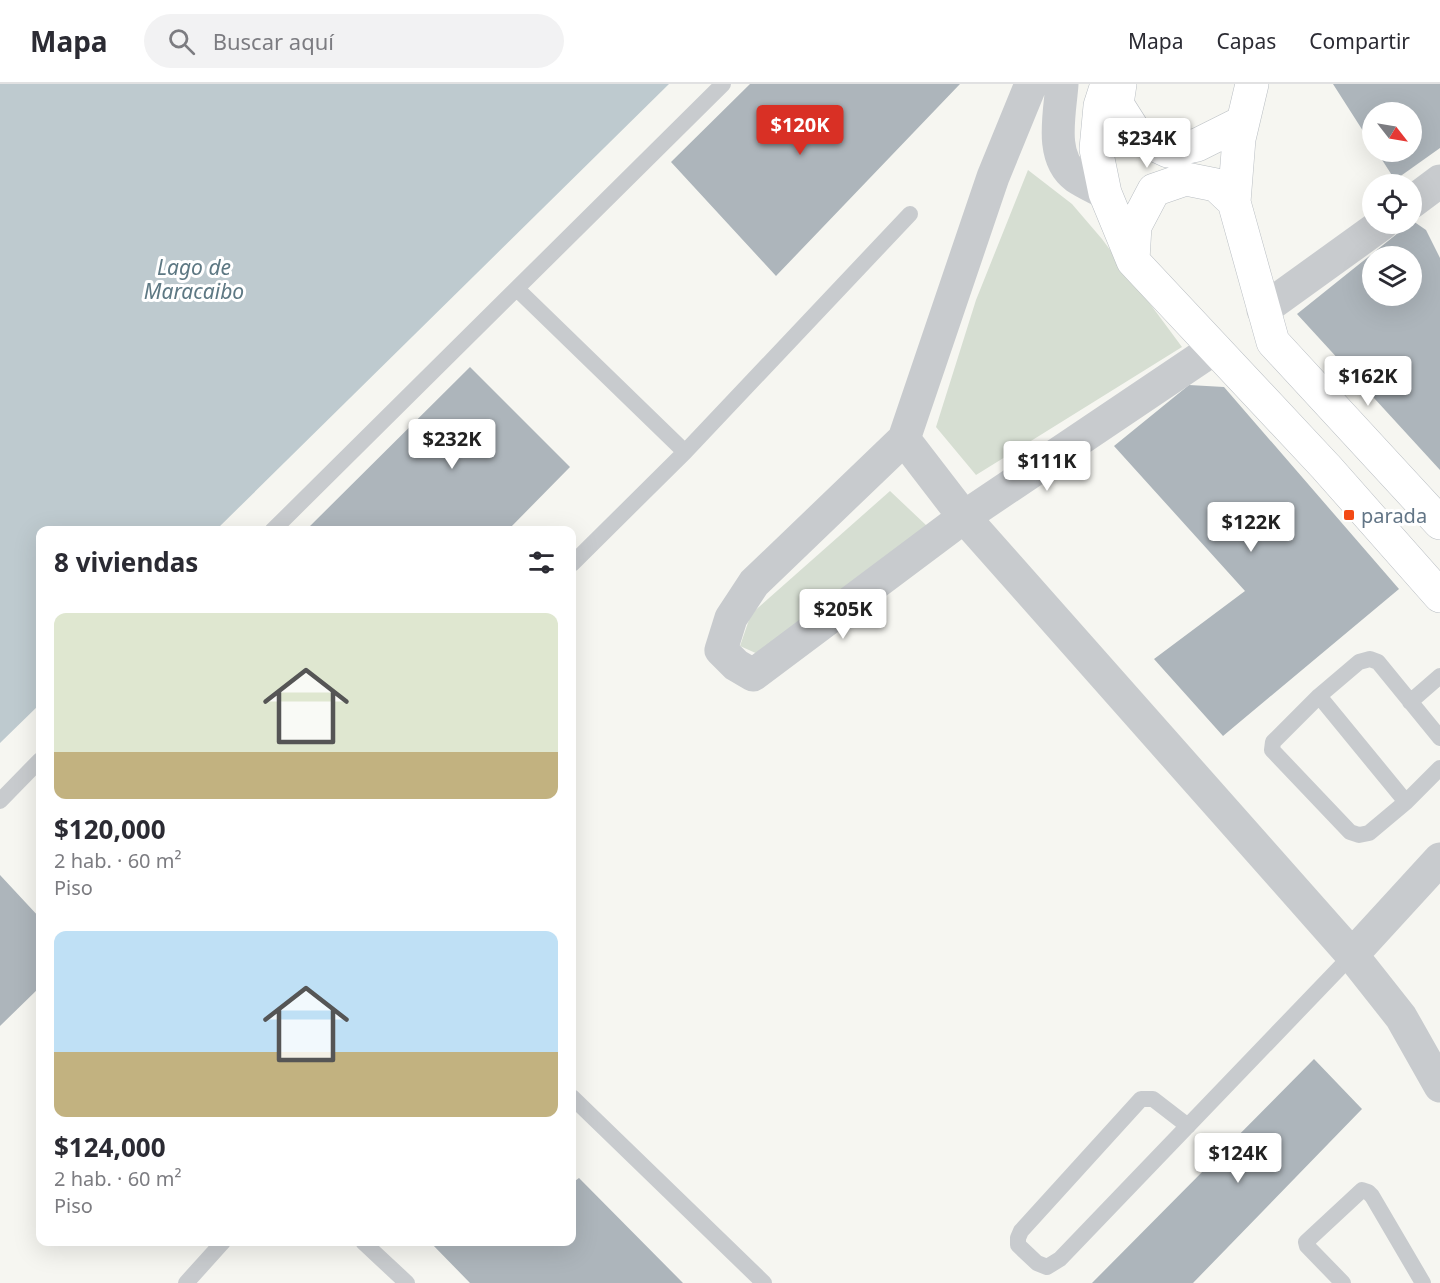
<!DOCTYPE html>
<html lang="es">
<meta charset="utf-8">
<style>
:root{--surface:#fff;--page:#f2f2f3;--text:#2b2b33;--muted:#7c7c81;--line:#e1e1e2;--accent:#d93025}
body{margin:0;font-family:"Noto Sans",sans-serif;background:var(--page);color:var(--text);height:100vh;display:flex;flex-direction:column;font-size:22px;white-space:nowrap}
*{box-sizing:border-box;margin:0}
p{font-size:20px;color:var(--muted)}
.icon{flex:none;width:33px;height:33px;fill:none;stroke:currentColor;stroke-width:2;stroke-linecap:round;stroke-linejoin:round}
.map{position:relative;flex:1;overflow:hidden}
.details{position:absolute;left:36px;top:442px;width:540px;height:720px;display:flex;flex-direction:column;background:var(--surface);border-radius:12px;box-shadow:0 6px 24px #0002}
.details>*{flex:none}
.needle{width:39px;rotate:121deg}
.controls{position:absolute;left:1362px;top:18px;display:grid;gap:12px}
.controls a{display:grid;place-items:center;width:60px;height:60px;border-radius:50%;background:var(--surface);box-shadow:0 6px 24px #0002;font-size:30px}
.price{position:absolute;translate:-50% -51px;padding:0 14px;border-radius:6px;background:#fff;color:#222;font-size:20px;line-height:39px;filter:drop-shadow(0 2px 3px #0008)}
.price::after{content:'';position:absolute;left:50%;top:36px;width:18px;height:14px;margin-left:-9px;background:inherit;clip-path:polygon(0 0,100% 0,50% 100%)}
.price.active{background:var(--accent);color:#fff}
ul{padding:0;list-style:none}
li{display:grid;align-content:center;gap:12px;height:318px;padding:0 18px}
li span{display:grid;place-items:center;height:186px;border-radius:12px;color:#555}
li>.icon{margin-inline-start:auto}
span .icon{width:108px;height:108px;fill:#fffc;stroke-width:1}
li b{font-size:26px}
h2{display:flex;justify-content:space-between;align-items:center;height:72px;padding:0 18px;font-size:26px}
header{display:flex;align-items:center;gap:36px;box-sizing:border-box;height:84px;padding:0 30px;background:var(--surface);border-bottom:2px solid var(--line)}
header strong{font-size:28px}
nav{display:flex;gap:33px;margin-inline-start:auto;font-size:21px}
.search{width:420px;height:54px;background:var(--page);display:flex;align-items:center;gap:15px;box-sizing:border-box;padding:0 21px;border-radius:33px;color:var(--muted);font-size:22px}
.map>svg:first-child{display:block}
.green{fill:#d6ded2}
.water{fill:#becacf}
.building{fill:#adb5bb;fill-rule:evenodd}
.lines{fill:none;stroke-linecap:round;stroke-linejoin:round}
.secondary-casing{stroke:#b9bec3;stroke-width:34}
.lane{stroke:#c8cbce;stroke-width:16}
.street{stroke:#c8cbce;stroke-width:33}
.secondary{stroke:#fff;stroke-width:33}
.poi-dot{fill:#f34914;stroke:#fff;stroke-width:2}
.labels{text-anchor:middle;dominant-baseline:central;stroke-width:6;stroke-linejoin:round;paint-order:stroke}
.poi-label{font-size:20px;fill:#627586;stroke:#fff;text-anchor:start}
.water-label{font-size:21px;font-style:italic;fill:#5d7883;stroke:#fff}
</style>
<header>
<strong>Mapa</strong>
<div class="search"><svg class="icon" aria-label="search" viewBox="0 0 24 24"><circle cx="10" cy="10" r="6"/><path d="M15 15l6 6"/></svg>Buscar aquí</div>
<nav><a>Mapa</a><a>Capas</a><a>Compartir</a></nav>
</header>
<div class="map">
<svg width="1440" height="1199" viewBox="0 0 1440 1199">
<rect width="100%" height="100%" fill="#f6f6f1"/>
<!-- green -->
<path class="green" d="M1028,86L1072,120L1102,155L1182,263L976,391L936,343L976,216Z
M890,407L927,442L760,571L740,562L751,530Z"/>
<!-- water -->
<path class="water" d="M0,0H669L215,447H40V620L0,659Z"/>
<!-- building -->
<path class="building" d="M750,0H960L776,192L671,78Z
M1333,0H1440V64L1395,96L1377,68H1412V28H1372V61Z
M1413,137L1426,146L1440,174V386L1297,230ZM1372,172H1412V212H1372Z
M470,283L570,383L507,447H305Z
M1189,301L1224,303L1399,505L1223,652L1154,575L1245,507L1114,362Z
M0,791L40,834V903L0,942Z
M1314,975L1362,1025L1193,1199H1092Z
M579,1094L683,1199H470L430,1158H572V1099Z"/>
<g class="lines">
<!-- secondary casing -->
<g class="secondary-casing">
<path id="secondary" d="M1107,0L1100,22L1096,65L1105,109L1133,177L1326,383L1440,512
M1120,0L1117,20L1138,53L1168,67L1197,61L1243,38
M1252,0L1239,55L1234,118L1273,258L1440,439
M1133,176L1135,142L1154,106L1186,95L1216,101L1234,118"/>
</g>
<!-- lane -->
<path class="lane" d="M517,205L685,368
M272,447L723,0
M572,480L685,368L910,130
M1319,612L1406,718
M1410,618L1440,592
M1440,654L1378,578L1370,575L1359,578L1319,612L1273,658L1272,666L1350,748L1359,751L1369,749L1406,718L1440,684
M0,717L40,676
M572,1013L764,1199
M1188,1042L1153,1015H1141L1021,1147L1018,1154V1161L1037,1179L1047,1183L1060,1175L1352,871
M363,1158L407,1199
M186,1199L223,1158
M1343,1199L1307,1162L1306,1158L1362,1106L1368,1108L1372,1112L1423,1199"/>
<!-- street -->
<path class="street" d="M1031,0L993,93L904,355L754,499L731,534L721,566L736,581L753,591L964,433L1352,871L1401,933L1440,1002
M1062,0C1060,29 1049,73 1076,93C1085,99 1096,104 1105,109
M1412,118L1440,97
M1263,226L1382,140
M904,355L964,433L1215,264
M1352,871L1440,775"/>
<!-- secondary -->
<use href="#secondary" class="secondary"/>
</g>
<!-- markers -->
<rect class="poi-dot" x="1343" y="425" width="12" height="12" rx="3"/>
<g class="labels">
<!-- poi labels -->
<g class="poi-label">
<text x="1361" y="431">parada</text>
</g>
<!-- water labels -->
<g class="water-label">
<text x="194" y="183">Lago de<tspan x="194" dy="24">Maracaibo</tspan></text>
</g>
</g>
</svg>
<div class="controls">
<a><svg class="needle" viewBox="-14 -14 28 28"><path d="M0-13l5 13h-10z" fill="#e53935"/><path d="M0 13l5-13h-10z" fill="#7c7c81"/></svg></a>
<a><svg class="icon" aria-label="locate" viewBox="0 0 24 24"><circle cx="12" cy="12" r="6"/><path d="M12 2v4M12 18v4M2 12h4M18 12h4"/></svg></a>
<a><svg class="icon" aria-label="layers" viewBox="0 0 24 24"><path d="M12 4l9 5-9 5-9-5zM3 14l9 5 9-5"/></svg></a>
</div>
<b class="price active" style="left:800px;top:72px">$120K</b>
<b class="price" style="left:1147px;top:85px">$234K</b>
<b class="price" style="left:1368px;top:323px">$162K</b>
<b class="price" style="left:452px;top:386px">$232K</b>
<b class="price" style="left:1047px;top:408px">$111K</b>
<b class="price" style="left:1251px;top:469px">$122K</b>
<b class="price" style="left:843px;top:556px">$205K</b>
<b class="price" style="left:1238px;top:1100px">$124K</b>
<section class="details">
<h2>8 viviendas<svg class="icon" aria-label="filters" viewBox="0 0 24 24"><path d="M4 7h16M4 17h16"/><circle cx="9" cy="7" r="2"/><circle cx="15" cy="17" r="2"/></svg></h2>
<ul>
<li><span style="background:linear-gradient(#dfe7d0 75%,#c2b280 0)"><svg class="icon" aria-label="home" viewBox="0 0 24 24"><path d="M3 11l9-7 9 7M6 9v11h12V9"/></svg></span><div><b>$120,000</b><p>2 hab. · 60 m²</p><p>Piso</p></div></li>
<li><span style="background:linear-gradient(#bfe0f5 65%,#c2b280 0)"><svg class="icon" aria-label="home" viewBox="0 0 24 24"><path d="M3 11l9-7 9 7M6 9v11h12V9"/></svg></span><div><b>$124,000</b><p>2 hab. · 60 m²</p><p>Piso</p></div></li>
</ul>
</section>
</div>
